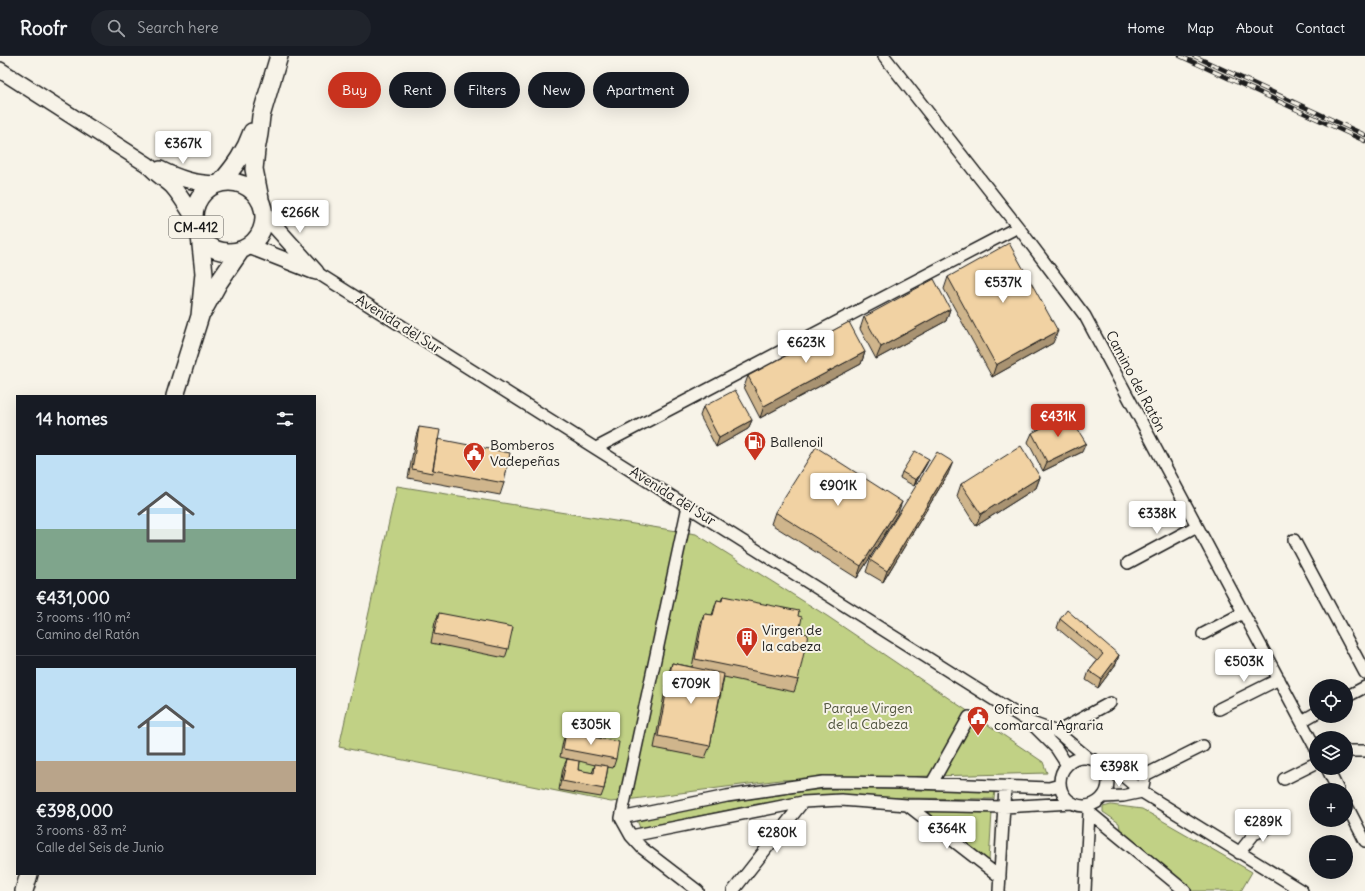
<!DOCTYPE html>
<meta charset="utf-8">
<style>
:root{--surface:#171b24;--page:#20242c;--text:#f1f3f6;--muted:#9ea1a6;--line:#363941;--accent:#c8321e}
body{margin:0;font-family:Delius,sans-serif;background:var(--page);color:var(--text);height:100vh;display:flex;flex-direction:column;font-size:15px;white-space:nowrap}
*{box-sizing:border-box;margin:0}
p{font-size:13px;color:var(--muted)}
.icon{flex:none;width:22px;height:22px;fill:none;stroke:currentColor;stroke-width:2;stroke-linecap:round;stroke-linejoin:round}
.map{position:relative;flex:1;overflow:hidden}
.details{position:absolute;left:16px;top:339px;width:300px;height:480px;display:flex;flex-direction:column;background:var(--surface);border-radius:0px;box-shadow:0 4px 16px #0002}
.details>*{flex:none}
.guide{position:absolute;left:328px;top:16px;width:380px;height:36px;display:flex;gap:8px}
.fabs{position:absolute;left:1309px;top:623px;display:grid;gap:8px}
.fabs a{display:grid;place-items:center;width:44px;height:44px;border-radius:50%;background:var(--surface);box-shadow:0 4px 16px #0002;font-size:20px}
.price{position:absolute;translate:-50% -34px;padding:0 9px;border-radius:4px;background:#fff;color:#222;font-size:13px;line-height:26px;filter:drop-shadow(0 1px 2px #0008)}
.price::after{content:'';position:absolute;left:50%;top:24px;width:12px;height:9px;margin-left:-6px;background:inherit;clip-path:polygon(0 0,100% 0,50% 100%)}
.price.active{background:var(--accent);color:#fff}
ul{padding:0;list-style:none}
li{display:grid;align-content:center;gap:8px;height:212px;padding:0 20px}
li+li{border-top:1px solid var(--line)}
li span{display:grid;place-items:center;height:124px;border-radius:0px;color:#555}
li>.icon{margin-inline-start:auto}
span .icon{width:72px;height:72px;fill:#fffc;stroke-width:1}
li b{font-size:17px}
h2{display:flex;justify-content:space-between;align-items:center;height:48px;padding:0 20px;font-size:17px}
.chip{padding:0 14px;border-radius:18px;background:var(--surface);box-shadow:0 4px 16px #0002;font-size:14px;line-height:36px}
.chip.active{background:var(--accent);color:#fff}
header{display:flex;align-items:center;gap:24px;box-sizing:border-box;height:56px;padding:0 20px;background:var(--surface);border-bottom:1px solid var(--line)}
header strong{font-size:19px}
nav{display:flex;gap:22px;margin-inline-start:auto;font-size:14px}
.search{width:280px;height:36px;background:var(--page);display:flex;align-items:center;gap:10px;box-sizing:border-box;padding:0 14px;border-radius:22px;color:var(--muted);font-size:15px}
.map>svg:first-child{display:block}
.green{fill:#c1d185;stroke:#6e7650}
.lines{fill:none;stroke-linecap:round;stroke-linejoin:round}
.street-casing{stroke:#1c1c1c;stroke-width:14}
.secondary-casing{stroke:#1c1c1c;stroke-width:18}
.primary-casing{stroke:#1c1c1c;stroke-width:20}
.street{stroke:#f7f3e8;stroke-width:11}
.secondary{stroke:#f7f3e8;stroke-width:15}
.primary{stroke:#f7f3e8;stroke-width:17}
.rail-casing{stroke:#1c1c1c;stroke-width:4.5}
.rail{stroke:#f7f3e8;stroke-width:3;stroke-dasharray:9;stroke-linecap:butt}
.wall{fill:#cfb58c;stroke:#1c1c1c;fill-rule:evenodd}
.shaded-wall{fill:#a99372;stroke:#1c1c1c}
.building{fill:#f1d2a3;stroke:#1c1c1c}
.labels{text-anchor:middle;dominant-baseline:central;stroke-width:4;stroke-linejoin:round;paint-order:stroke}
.shield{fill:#f7f3e8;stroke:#5e5c59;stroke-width:1}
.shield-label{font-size:13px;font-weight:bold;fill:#1c1c1c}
.street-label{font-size:14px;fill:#1c1c1c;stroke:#f7f3e8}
.poi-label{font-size:14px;fill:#1c1c1c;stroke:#f7f3e8;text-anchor:start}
.park-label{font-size:14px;fill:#4e523c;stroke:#f7f3e8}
</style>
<header>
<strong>Roofr</strong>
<div class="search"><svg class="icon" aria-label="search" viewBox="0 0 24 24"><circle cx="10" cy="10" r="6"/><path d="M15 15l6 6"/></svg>Search here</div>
<nav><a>Home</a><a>Map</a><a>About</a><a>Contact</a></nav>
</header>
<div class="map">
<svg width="1365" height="835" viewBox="0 0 1365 835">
<rect width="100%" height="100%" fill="#f7f3e8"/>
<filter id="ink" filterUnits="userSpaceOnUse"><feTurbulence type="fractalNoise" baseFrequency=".025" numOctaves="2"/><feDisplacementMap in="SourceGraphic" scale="8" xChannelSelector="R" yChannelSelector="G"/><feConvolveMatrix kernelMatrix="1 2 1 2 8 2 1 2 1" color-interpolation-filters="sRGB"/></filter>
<g filter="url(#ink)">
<!-- green -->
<path class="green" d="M397,430L696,478L827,560L1043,706L1047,717L780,724L611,746L339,691Z
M858,732L911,734H995L994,743L821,741L757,748L640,772L637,764L709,749L813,734Z
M1111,749L1142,753L1252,816L1241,835H1185L1121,778L1119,767L1103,756V751Z
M924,754L992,756L989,805Z"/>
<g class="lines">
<!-- street casing -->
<g class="street-casing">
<path id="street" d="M884,0L1018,171L1085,260L1316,693
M316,216L1023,662L1029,666L1057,676L1087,701
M596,392L1018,171
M688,450L621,762L631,780L803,746L841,744L907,749L1004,751L1072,747
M1294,484L1365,617
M1128,507L1197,470
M1203,578L1243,557
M1346,641L1365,631
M1219,653L1279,623
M1302,665L1316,657
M1031,667L1056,692L1067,709
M1057,676L1110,647
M1346,695H1365
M1060 726a24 24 0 1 1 48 0a24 24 0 1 1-48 0Z
M1104,712L1123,720L1142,736L1302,835
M1327,712L1338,734
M1284,723L1316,707
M932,727L969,661
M1142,736L1145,719L1203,690
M1103,741L1123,740L1142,736
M1346,748L1365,785
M907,749L1000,821
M1089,756L1185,835
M621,762L727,740L823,726L916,727L1049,732L1060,729
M631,780L642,792L698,835
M1239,797L1254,778L1279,767
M733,835L803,746
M999,835L1005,731
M1085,835L1089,756L1088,752"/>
</g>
<!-- secondary casing -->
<g class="secondary-casing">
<path id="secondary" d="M0,14L148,109C155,117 164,123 172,130C181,140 187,151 194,162
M160,113C180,123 194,127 216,128
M264,158L316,216
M249,190L313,215"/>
</g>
<!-- primary casing -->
<g class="primary-casing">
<path id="primary" d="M221,126C235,110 245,96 252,76
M194 161a35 35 0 1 1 70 0a35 35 0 1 1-70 0Z
M260,143L254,113L256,94L259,78L261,60L279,0
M203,255L219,226L241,194
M175,340L200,260L204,217L200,180
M24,835L29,818"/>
</g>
<!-- street -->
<use href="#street" class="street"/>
<!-- secondary -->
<use href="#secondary" class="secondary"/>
<!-- primary -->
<use href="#primary" class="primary"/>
<!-- rail casing -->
<g class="rail-casing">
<path id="rail" d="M1180,0L1365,85
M1194,0L1365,79"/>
</g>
<!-- rail -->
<use href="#rail" class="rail"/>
</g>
<!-- wall -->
<path class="wall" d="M948,221L1053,287L992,321L944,233Z
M950,253L946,265L876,303L860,273L864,261Z
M865,296L861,308L760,362L744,331L748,320Z
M703,351L752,364L748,373L716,391L700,360Z
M419,371L438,384L504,427L500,439L408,422L416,380Z
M1032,377L1082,396L1043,415L1028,386Z
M929,403L926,409L914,430L900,422L902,416Z
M948,418L883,526L866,516L870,504Z
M1040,421L1036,432L976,470L957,440L961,428Z
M775,456L898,457L857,522L771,468Z
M723,540L798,560L799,576L798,624L794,636L724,621L710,690L705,702L654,692L668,619L672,607L692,611L700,570L704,558L712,559L717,544L721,545Z
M439,557L508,593L505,602L431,587L435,566Z
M1060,563L1119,599L1116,608L1098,632L1086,624L1089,615L1097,605L1057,572Z
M566,676L616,703L613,712L608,711L604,733L601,741L559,734L563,712L567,703L577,705L560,701L563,685ZM579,705L595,709L592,717L578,714Z"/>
<!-- shaded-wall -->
<path class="shaded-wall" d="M950,253L946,265L876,303L881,291Z
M1058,275L1053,287L992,321L996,309Z
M865,296L861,308L760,362L764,350Z
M752,364L748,373L716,391L719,382Z
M1086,387L1082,396L1043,415L1047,406Z
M929,403L926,409L914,430L916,424Z
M953,406L948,418L883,526L887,515Z
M1040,421L1036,432L976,470L981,458Z
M902,446L898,457L857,522L861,510Z
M1119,599L1116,608L1098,632L1101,623Z"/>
<!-- building -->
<path class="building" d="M1009,187L1058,275L996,309L948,221Z
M934,223L950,253L881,291L864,261Z
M849,266L865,296L764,350L748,320Z
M735,334L752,364L719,382L703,351Z
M1068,358L1086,387L1047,406L1032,377Z
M419,371L440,374L432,417L412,413Z
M438,383L510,397L504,427L433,414Z
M1021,390L1040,421L981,458L961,428Z
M816,391L902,446L861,510L775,456Z
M915,395L929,403L916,424L902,416Z
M937,396L953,406L887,515L870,504Z
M723,540L799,555L798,560L802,561L799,576L808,578L798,624L695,603L704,558L713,559L717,544L722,545Z
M1067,554L1119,599L1101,623L1089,615L1103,598L1060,563Z
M439,557L513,571L508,593L434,578Z
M672,607L724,618L710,690L658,680Z
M566,676L619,686L616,703L563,693Z
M567,703L579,705L578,714L594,717L595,708L608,710L604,733L562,725Z"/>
</g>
<!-- icons -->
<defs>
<g id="fuel-pin" transform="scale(1.15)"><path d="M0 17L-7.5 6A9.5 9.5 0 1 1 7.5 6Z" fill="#c8321e" stroke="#f7f3e8"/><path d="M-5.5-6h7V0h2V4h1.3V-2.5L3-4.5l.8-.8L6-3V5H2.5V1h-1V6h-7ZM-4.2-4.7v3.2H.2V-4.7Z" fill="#fff"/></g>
<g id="civic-pin" transform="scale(1.15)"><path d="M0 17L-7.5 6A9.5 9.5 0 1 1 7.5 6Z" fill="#c8321e" stroke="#f7f3e8"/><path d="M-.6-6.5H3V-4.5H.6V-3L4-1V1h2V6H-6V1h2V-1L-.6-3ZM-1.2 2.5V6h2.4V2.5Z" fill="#fff"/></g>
<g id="building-pin" transform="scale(1.15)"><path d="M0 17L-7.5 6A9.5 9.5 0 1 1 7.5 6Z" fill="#c8321e" stroke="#f7f3e8"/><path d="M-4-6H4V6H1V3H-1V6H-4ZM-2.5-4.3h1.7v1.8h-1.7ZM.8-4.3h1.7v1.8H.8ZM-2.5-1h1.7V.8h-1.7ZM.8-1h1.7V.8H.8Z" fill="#fff"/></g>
</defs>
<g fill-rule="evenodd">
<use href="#fuel-pin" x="755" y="386"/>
<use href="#civic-pin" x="474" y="397"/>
<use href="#building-pin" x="747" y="582"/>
<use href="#civic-pin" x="978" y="661"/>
</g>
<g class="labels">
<!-- shield labels -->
<rect class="shield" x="169" y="160" width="54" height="22" rx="3"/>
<g class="shield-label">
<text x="196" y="171">CM-412</text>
</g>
<!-- street labels -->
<g class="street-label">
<text transform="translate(399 268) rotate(32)">Avenida del Sur</text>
<text transform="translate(1136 325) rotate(62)">Camino del Ratón</text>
<text transform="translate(673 440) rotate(32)">Avenida del Sur</text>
</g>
<!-- poi labels -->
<g class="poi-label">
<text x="770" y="386">Ballenoil</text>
<text x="490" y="389">Bomberos<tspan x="490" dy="16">Vadepeñas</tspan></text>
<text x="762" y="574">Virgen de<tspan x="762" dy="16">la cabeza</tspan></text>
<text x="994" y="653">Oficina<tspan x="994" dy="16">comarcal Agraria</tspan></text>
</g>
<!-- park labels -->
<g class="park-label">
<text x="868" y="652">Parque Virgen<tspan x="868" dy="16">de la Cabeza</tspan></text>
</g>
</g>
</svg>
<div class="fabs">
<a><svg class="icon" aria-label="locate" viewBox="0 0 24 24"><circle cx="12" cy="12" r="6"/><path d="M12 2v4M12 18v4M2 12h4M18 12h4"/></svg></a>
<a><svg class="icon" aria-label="layers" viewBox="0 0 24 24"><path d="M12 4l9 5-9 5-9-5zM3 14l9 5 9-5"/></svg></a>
<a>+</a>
<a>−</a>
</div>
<b class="price" style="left:183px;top:109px">€367K</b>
<b class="price" style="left:300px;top:178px">€266K</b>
<b class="price" style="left:1003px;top:248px">€537K</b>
<b class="price" style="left:806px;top:308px">€623K</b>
<b class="price active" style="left:1058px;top:382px">€431K</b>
<b class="price" style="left:838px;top:451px">€901K</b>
<b class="price" style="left:1157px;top:479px">€338K</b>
<b class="price" style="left:1244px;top:627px">€503K</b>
<b class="price" style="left:691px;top:649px">€709K</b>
<b class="price" style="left:591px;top:690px">€305K</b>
<b class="price" style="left:1119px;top:732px">€398K</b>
<b class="price" style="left:1263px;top:787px">€289K</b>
<b class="price" style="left:947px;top:794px">€364K</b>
<b class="price" style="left:777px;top:798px">€280K</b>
<div class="guide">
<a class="chip active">Buy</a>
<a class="chip">Rent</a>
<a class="chip">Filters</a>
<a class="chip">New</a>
<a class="chip">Apartment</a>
</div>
<section class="details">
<h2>14 homes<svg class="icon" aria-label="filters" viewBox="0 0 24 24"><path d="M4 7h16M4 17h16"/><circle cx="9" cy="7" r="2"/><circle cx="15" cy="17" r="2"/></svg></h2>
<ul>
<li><span style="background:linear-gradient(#bfe0f5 60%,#7fa58c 0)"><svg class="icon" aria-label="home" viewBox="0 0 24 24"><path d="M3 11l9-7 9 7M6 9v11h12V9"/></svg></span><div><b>€431,000</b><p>3 rooms · 110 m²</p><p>Camino del Ratón</p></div></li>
<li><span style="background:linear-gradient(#bfe0f5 75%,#b9a48a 0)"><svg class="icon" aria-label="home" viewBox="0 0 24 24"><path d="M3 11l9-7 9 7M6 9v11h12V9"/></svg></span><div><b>€398,000</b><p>3 rooms · 83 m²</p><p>Calle del Seis de Junio</p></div></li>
</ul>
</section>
</div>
